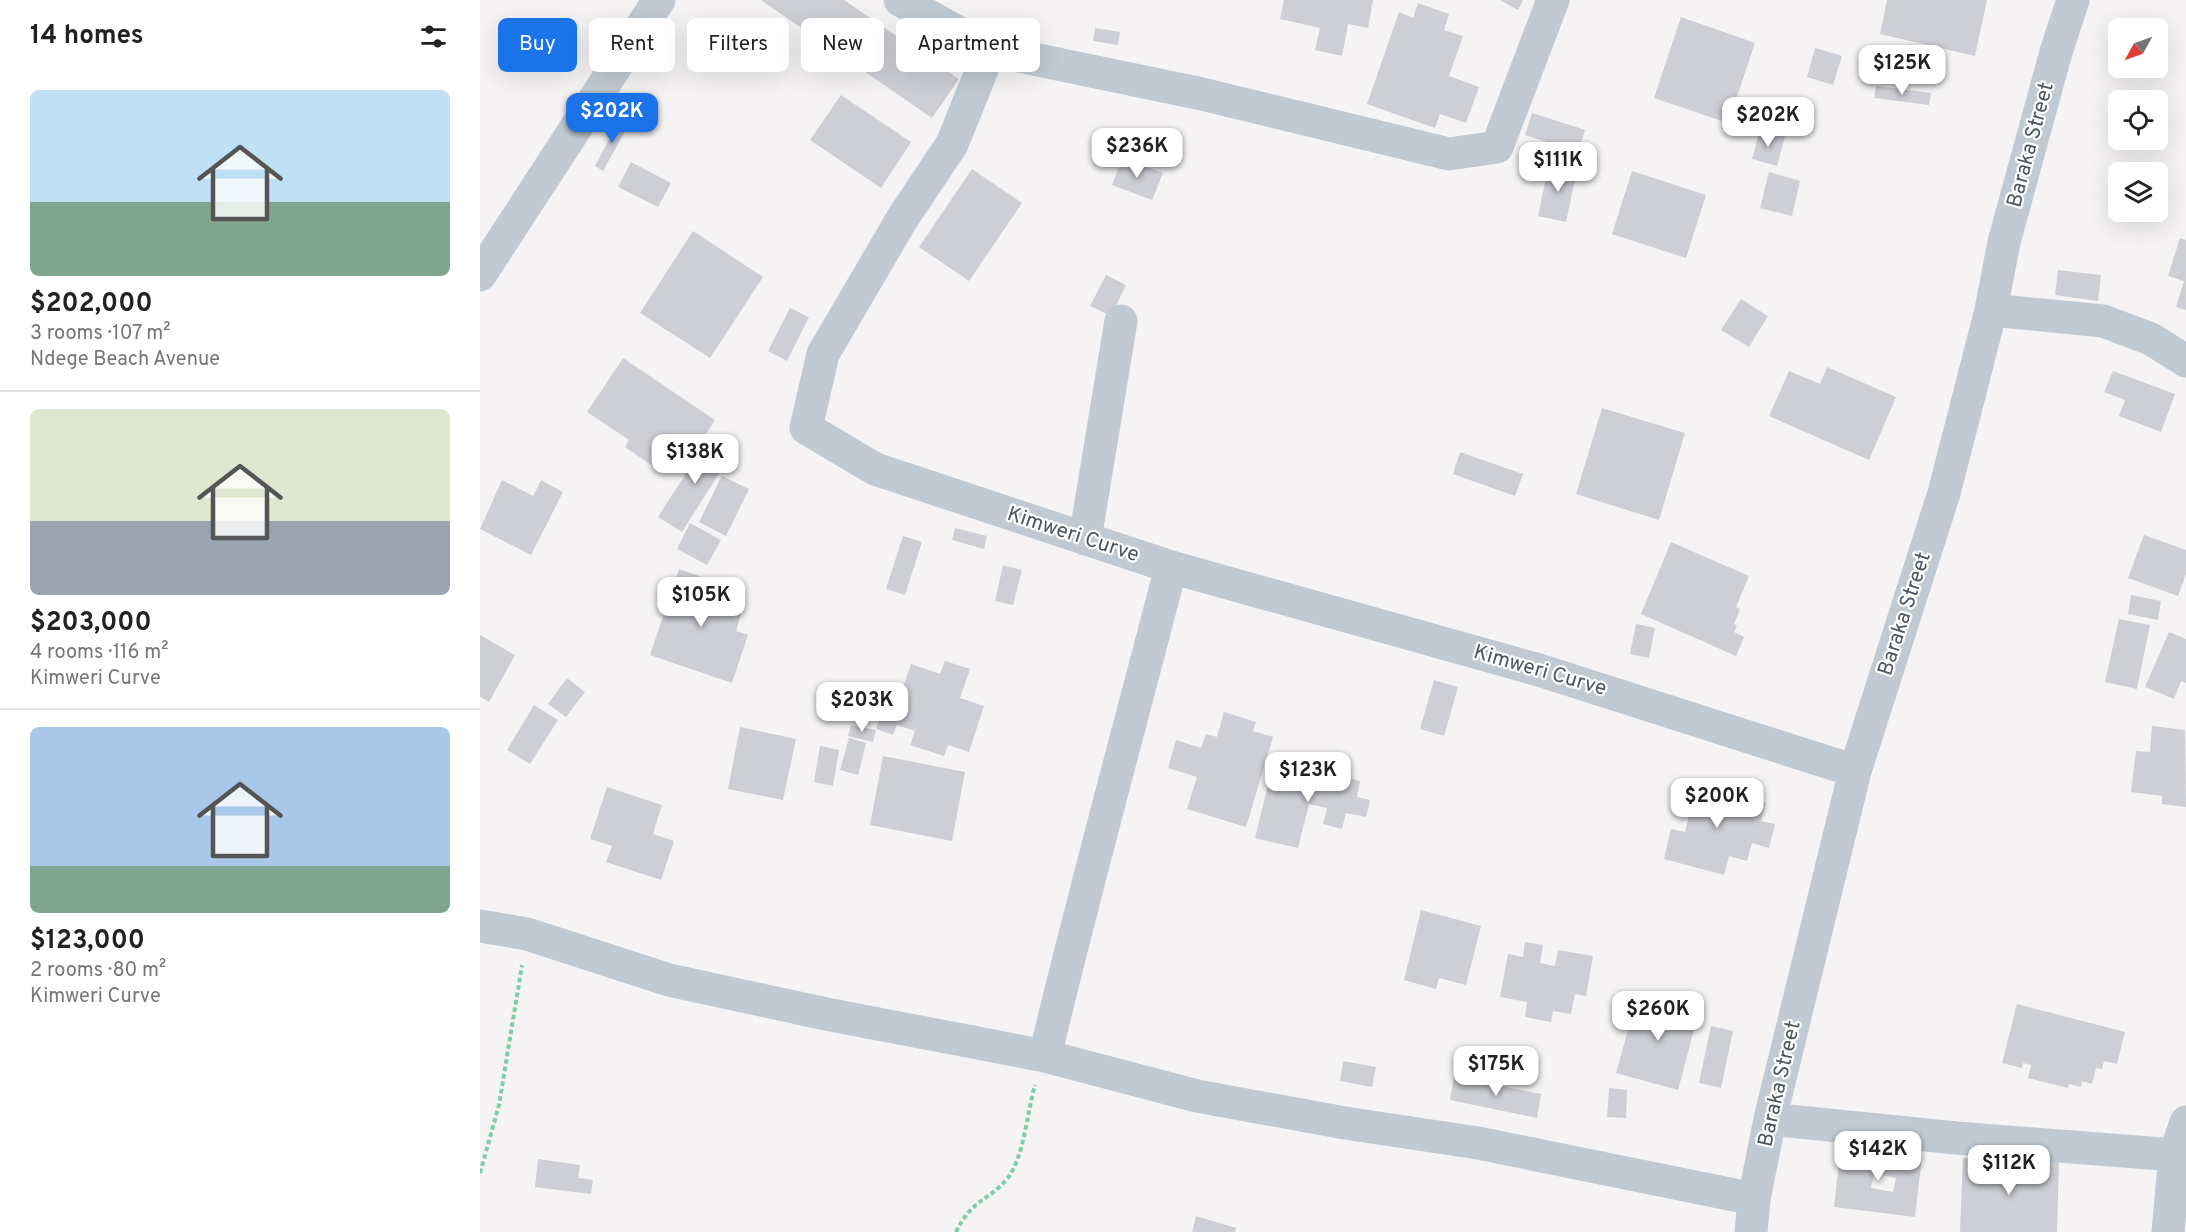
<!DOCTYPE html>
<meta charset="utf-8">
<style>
:root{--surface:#fff;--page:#f6f6f6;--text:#222;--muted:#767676;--line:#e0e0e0;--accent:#1a73e8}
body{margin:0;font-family:Overpass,sans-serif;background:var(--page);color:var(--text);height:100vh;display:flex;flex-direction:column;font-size:22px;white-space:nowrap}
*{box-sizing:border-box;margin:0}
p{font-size:20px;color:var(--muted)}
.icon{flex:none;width:33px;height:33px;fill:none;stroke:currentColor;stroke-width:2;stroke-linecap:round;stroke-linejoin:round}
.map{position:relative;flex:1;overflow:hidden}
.details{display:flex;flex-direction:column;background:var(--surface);width:480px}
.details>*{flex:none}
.top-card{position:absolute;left:18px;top:18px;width:570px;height:54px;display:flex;gap:12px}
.needle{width:39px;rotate:230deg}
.tools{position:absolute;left:1628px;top:18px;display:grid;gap:12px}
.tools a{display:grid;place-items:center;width:60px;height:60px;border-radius:9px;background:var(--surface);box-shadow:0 6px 24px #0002;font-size:30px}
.price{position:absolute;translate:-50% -51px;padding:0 14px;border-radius:12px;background:#fff;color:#222;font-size:20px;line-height:39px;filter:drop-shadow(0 2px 3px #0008)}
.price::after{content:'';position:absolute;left:50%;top:36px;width:18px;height:14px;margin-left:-9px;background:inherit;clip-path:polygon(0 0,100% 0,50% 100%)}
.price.current{background:var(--accent);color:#fff}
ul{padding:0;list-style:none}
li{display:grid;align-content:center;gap:12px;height:318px;padding:0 30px}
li+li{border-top:2px solid var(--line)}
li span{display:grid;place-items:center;height:186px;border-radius:9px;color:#555}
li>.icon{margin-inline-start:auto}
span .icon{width:108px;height:108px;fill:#fffc;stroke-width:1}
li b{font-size:26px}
h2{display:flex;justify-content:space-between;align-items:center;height:72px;padding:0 30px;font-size:26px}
.pill{padding:0 21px;border-radius:9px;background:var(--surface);box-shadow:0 6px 24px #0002;font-size:21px;line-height:54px}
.pill.current{background:var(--accent);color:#fff}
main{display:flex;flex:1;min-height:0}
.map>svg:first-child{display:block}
.building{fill:#cdcfd5;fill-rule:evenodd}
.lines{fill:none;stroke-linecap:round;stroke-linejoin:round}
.path{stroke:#7ad0a6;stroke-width:4;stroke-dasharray:4.5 3;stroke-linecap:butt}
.minor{stroke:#c1cad2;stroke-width:33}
.labels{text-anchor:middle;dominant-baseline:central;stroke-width:4.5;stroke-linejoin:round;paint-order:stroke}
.street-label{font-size:21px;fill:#4a5661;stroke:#fff}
</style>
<main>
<section class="details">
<h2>14 homes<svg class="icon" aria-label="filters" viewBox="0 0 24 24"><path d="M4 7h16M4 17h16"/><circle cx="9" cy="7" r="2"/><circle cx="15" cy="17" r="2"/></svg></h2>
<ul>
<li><span style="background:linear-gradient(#bfe0f5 60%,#7fa58c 0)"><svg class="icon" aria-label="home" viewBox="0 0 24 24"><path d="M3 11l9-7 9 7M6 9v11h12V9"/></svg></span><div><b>$202,000</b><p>3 rooms · 107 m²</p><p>Ndege Beach Avenue</p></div></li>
<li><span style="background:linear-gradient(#dfe7d0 60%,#9aa5b1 0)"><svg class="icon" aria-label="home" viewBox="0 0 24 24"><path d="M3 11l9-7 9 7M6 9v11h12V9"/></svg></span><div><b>$203,000</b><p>4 rooms · 116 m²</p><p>Kimweri Curve</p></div></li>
<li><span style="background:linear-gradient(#a9c7e8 75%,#7fa58c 0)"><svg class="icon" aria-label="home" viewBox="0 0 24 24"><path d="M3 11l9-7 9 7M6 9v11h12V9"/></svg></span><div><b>$123,000</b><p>2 rooms · 80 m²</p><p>Kimweri Curve</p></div></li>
</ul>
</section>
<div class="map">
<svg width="1706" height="1232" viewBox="0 0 1706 1232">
<rect width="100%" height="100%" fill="#f5f3f3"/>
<!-- building -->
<path class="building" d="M281,0H364L479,79L452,118Z
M804,0H893L888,28L868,24L862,56L835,50L840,28L800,19Z
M1020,0H1043L1038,10Z
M1407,0H1507L1495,56L1400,34Z
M938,3L969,14L964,30L983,36L969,76L999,87L986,123L960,114L955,128L887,104L919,12L933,18Z
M1201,17L1275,43L1248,123L1174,98Z
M615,28L640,32L638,45L613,41Z
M1335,48L1362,56L1353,85L1327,77Z
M1396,86L1451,93L1449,105L1394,98Z
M361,95L431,142L401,188L330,140Z
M1052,113L1105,130L1098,152L1045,135Z
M141,117L150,122L123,171L115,166Z
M1280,129L1305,136L1297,166L1272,159Z
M643,157L683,173L672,200L632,185Z
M151,162L191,183L178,207L138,187Z
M1069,164L1097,170L1086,222L1058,216Z
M492,169L542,203L489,281L439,247Z
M1152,171L1226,195L1206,258L1132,234Z
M1289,172L1320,181L1312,216L1280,208Z
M213,231L283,277L230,358L160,313Z
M1700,238L1706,240V310L1696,307L1704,281L1688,276Z
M1578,270L1621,275L1618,301L1575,295Z
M626,275L646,285L631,316L610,306Z
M1261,299L1288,316L1269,347L1241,330Z
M310,308L329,317L307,361L288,351Z
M143,358L235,420L214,452L199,442L180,471L145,447L149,440L107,412Z
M1347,367L1416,397L1389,460L1289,416L1309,371L1340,384Z
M1633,371L1695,394L1681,432L1639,416L1645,400L1624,392Z
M1122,408L1205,433L1179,520L1096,494Z
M229,438L252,453L202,532L178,517Z
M980,452L1043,474L1035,496L973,474Z
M242,476L269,489L246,536L219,522Z
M22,480L53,496L61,480L83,492L51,555L0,529Z
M210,523L241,540L227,565L197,549Z
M475,528L507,536L504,549L472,540Z
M1664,535L1706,550V574L1698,596L1648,578Z
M423,536L442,542L425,595L406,589Z
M1191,542L1269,576L1256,607L1260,609L1254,624L1257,626L1254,632L1264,637L1256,656L1161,614Z
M523,565L542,570L533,605L515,601Z
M199,569L251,587L245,604L262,610L256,631L268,635L252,683L170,655Z
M1651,595L1681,601L1678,620L1648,614Z
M1639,619L1670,625L1657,689L1625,682Z
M1156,624L1175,628L1169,658L1150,654Z
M1689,632L1706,639V683L1701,681L1694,699L1665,687Z
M0,635L35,655L9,702L0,697Z
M465,661L490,669L480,698L504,706L489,752L468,745L464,756L430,745L435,731L417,725L413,735L396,729L405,702L420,707L422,700L419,699L431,664L460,674Z
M87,678L105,692L86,717L68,704Z
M954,680L978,687L964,736L940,729Z
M54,705L78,720L50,764L27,750Z
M744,712L776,722L773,731L793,737L766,827L707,809L717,777L688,768L696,740L721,748L726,734L737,737Z
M371,725L396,730L393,742L368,736Z
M1672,726L1705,730L1706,807L1682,804V796L1651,792L1656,751L1670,752Z
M260,727L316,739L303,800L248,789Z
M369,738L386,743L378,775L360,770Z
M340,746L359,750L353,786L334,782Z
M403,756L485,772L472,841L390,825Z
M839,760L867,767L864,777L880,781L877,797L890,800L886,817L866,813L862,829L843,824L847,808L829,804L818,848L775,838L791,773L834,783Z
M1206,782L1286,803L1281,821L1295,824L1289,848L1272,843L1267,861L1249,856L1244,875L1184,859L1191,829L1205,832L1210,812L1199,809Z
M127,787L182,805L173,834L194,841L181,880L126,862L132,846L110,839Z
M941,910L1001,926L986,985L959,978L956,989L924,980Z
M1045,942L1063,945L1060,963L1075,966L1078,950L1113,956L1106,996L1095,994L1091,1014L1073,1011L1071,1022L1045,1017L1047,1002L1020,997L1028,954L1043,957Z
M1158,994L1219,1011L1198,1090L1136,1073Z
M1537,1004L1645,1032L1637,1064L1624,1061L1622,1069L1616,1068L1612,1084L1602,1081L1601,1087L1589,1084L1588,1088L1548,1078L1551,1065L1543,1063L1542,1068L1522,1063Z
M1231,1026L1253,1031L1241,1088L1219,1083Z
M863,1061L896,1067L892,1087L860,1081Z
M974,1077L1061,1094L1057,1118L970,1100Z
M1129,1088L1147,1090L1146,1118L1127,1117Z
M1361,1146L1442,1157L1435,1217L1354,1207ZM1394,1173L1416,1178L1413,1192L1391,1188Z
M1483,1158L1579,1161L1577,1232H1480Z
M58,1159L100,1165L98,1178L113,1180L111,1194L55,1187Z
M716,1216L756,1228L755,1232H712Z"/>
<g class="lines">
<!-- path -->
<path class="path" d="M0,1173L19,1105L42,965
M476,1232C492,1199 507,1202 527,1179C544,1158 547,1112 555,1085"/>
<!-- minor -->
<path class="minor" d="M420,0L510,50L472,144L422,219L343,354L326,428L395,469L691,567L1059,670L1375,771
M510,50L722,94L969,154L1017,147L1073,0
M0,275L179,0
M1511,310L1623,321L1671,339L1706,361
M605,539L641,321
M0,926L47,934L189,980L346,1014L565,1056L717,1096L865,1123L998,1143L1274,1199
M565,1056C604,892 649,730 691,567
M1290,1119L1476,1138L1695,1155
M1271,1232L1274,1199L1290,1119L1375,771L1464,493L1511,310L1524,242L1576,52L1593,0
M1688,1232L1695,1155L1706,1122"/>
</g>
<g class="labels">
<!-- street labels -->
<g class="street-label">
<text transform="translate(1551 145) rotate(-75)">Baraka Street</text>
<text transform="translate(593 535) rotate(18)">Kimweri Curve</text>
<text transform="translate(1425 614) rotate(-72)">Baraka Street</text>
<text transform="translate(1060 671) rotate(16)">Kimweri Curve</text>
<text transform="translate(1300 1084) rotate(-77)">Baraka Street</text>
</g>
</g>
</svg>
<div class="tools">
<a><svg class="needle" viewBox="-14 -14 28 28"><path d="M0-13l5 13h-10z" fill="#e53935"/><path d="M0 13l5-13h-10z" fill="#767676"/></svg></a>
<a><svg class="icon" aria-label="locate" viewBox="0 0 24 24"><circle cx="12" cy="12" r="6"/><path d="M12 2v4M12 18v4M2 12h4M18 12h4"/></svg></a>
<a><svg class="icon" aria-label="layers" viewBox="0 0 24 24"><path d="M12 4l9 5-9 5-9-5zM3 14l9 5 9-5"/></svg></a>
</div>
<b class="price" style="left:1422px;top:96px">$125K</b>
<b class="price current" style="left:132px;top:144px">$202K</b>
<b class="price" style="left:1288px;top:148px">$202K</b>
<b class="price" style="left:657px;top:179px">$236K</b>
<b class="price" style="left:1078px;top:193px">$111K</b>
<b class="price" style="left:215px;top:485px">$138K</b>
<b class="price" style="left:221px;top:628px">$105K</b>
<b class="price" style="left:382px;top:733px">$203K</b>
<b class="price" style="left:828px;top:803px">$123K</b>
<b class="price" style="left:1237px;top:829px">$200K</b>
<b class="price" style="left:1178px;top:1042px">$260K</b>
<b class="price" style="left:1016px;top:1097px">$175K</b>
<b class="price" style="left:1398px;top:1182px">$142K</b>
<b class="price" style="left:1529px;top:1196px">$112K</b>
<div class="top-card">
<a class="pill current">Buy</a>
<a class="pill">Rent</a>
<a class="pill">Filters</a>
<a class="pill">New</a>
<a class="pill">Apartment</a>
</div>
</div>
</main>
